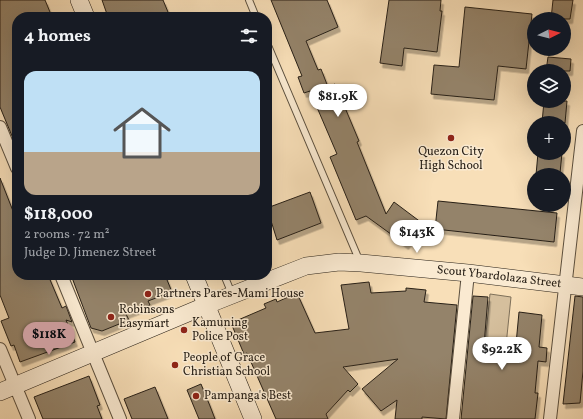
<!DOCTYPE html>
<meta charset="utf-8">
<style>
:root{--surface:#171b24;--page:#242831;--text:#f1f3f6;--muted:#9ea1a6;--accent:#c59692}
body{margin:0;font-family:Vollkorn,serif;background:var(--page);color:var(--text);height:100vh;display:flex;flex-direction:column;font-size:15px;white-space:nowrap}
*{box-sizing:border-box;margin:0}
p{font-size:13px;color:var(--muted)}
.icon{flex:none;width:22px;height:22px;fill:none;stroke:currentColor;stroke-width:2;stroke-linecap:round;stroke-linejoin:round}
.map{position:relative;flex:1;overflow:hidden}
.side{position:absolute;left:12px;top:12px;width:260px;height:268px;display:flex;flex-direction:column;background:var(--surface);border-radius:16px;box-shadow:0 4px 16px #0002}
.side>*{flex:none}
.needle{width:26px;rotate:84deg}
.tools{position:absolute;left:527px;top:12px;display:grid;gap:8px}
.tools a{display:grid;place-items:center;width:44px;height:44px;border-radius:50%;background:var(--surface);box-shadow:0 4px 16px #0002;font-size:20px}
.price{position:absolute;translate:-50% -34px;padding:0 9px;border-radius:14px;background:#fff;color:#222;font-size:13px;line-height:26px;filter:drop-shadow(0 1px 2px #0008)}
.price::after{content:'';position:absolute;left:50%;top:24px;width:12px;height:9px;margin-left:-6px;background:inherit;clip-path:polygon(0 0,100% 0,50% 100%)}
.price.on{background:var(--accent);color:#111}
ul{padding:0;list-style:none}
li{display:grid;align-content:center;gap:8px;height:212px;padding:0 12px}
li span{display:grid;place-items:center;height:124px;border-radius:12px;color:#555}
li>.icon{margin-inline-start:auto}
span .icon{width:72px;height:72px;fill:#fffc;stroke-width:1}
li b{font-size:17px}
h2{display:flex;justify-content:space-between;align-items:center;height:48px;padding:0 12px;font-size:17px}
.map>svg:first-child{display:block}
.green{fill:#d5bf9d;stroke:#7e705a}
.building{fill:#94836b;stroke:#282017;filter:url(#shadow)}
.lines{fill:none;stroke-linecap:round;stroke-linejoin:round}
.lane-casing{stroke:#5c503f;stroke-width:8}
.street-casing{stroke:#5c503f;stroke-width:14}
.secondary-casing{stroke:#282017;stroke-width:18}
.lane{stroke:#faead1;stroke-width:6}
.street{stroke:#faead1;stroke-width:12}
.secondary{stroke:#faead1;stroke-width:17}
.poi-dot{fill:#8f2418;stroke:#faead1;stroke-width:1.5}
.labels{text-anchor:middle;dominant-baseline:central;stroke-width:3;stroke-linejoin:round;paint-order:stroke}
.poi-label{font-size:12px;fill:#282017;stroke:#faead1;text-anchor:start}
.street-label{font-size:12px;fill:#282017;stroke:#faead1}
</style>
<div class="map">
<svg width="583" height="419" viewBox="0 0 583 419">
<defs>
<filter id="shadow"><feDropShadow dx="2.5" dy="4.5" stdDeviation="0" flood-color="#0004"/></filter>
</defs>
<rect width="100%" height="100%" fill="#f8dfb8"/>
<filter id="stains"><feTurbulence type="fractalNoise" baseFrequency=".005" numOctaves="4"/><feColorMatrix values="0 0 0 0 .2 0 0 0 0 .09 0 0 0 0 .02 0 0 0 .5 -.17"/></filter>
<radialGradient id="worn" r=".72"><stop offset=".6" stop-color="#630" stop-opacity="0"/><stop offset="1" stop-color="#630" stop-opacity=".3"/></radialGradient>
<!-- green -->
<path class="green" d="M490,294L511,297L505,355L484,353Z"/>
<!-- building -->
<path class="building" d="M0,0H45L52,17H17V148L0,107Z
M102,0H163L170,17H108Z
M271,0H327L338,27L306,41L318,70L321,69L328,87L335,84L359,141L357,142L386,214L394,202L422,223L406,245L366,216L356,220L330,157L337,154L310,91L304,93L298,77L302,76Z
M389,0H441L440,11H442L437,52L404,48L402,66L380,63Z
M553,0H573L570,19H551Z
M465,7L532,14L526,69L498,66L494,100L431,94L434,65L459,67Z
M548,57L571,59L570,71H546Z
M544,101H567L565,123H542Z
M538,153H562L560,173H558V175H536Z
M0,178L13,211L17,209V275H48L62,308L66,306L72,322L66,320L75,342L20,362L14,345L11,346L1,321L9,318L0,295Z
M310,192L321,223L277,240L267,208Z
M438,201L557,213L554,242L435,229Z
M71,275H165L172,292L148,301L150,305L126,314L129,320L102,331L91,328Z
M369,282L371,293L406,291V288L426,290L424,302L457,305L446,419L422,417V419H395L397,400L381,411L362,389L398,359L343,367L358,384L350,392L348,390L326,414L328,419H276L247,353L244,354L231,323L266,308L264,304L276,299L277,302L297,293L315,333L349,329L341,285Z
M473,296L488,297L483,357L506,360L508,344H516L519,312L542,315L539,347L547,348L546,362L538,361L535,393H538L535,419H461Z
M575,296L583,297V371L580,403L563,404Z
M89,376L100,405L97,406L102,419H43L34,397Z
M201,384L210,406L215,419H199L187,390Z
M155,387L168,419H132L124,399Z"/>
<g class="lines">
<!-- lane casing -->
<g class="lane-casing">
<path id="lane" d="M249,0L256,17
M267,43L360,262
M224,275L232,294"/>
</g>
<!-- street casing -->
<g class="street-casing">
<path id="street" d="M0,127L17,168
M61,275L120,419
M0,349L29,419
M453,419L468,273
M550,419L583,131"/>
</g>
<!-- secondary casing -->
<g class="secondary-casing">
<g id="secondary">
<path d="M79,0L86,17"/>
<path d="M194,275L253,419"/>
<path id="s1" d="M0,392L207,305L306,266L339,262L361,263L468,273L583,287"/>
</g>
</g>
<!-- lane -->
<use href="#lane" class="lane"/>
<!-- street -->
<use href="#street" class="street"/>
<!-- secondary -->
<use href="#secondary" class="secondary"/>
</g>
<!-- markers -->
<g class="poi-dot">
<circle cx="451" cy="138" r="4"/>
<circle cx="148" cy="294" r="4"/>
<circle cx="111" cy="317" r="4"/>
<circle cx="184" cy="330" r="4"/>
<circle cx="175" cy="365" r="4"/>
<circle cx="196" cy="396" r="4"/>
</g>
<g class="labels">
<!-- poi labels -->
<g class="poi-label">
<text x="451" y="152" text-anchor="middle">Quezon City<tspan x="451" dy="14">High School</tspan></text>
<text x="156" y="294">Partners Pares-Mami House</text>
<text x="119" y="310">Robinsons<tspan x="119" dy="14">Easymart</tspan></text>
<text x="192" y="323">Kamuning<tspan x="192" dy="14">Police Post</tspan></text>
<text x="183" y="358">People of Grace<tspan x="183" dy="14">Christian School</tspan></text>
<text x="204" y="396">Pampanga's Best</text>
</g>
<!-- street labels -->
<g class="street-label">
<text stroke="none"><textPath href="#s1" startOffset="525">Scout Ybardolaza Street</textPath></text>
</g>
</g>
<rect width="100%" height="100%" filter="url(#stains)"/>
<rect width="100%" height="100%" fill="url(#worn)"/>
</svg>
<div class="tools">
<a><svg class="needle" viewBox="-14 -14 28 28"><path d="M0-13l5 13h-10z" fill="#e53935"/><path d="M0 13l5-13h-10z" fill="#9ea1a6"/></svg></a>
<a><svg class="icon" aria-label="layers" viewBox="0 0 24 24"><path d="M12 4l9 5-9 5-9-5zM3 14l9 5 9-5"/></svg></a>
<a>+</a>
<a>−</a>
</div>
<b class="price" style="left:338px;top:118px">$81.9K</b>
<b class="price" style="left:417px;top:254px">$143K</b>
<b class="price on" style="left:49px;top:356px">$118K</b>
<b class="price" style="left:502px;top:371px">$92.2K</b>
<section class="side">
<h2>4 homes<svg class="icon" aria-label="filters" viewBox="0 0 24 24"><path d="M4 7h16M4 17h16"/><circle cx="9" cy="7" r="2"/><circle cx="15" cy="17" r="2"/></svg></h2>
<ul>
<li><span style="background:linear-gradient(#bfe0f5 65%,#b9a48a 0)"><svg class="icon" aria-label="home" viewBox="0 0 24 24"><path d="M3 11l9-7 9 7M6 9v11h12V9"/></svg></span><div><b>$118,000</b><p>2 rooms · 72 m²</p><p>Judge D. Jimenez Street</p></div></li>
</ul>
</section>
</div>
